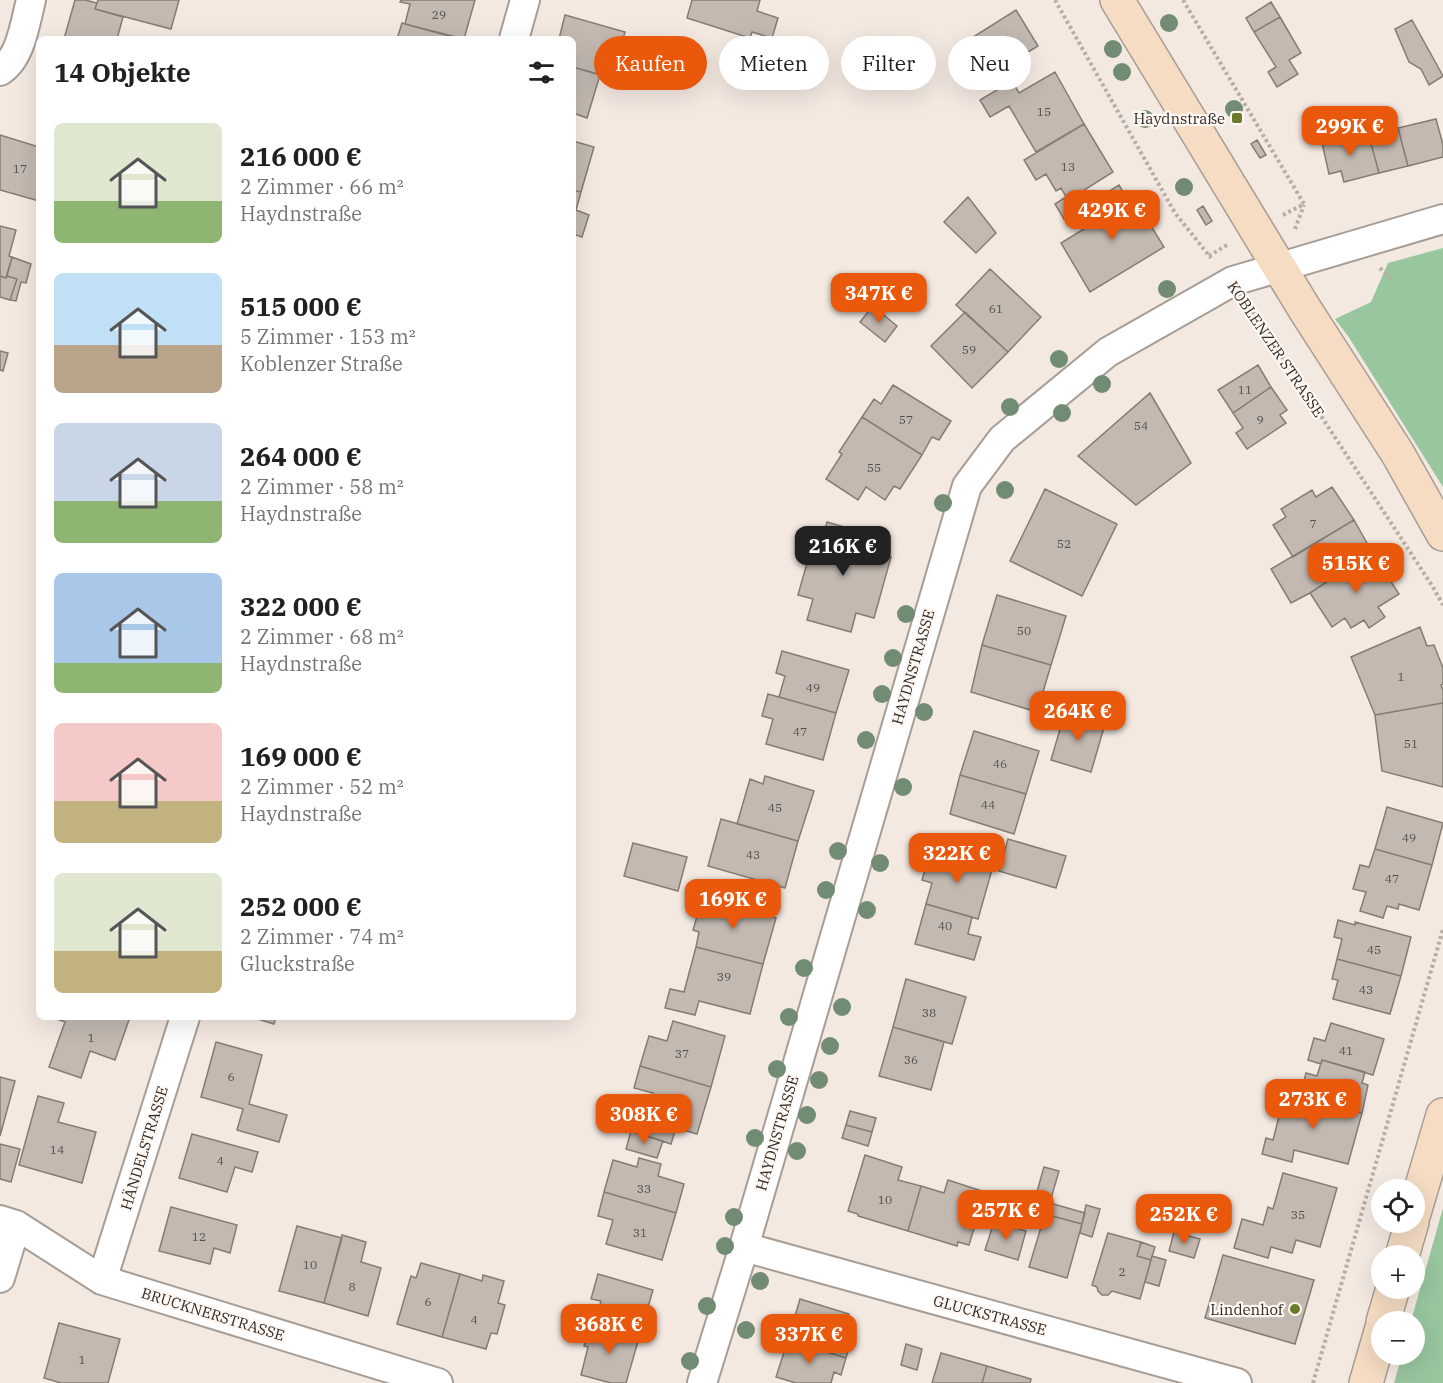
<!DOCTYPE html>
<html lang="de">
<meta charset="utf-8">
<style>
:root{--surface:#fff;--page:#f2f2f2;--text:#202124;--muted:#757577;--accent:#ea580c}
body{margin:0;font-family:"IBM Plex Serif",serif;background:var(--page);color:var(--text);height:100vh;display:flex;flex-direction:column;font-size:22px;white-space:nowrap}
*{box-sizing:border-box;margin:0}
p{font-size:20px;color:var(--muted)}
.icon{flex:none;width:33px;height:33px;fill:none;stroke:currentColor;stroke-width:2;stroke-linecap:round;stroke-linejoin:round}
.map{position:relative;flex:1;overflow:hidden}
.sheet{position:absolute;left:36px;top:36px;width:540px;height:984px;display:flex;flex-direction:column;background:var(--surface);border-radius:9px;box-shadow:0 6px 24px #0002}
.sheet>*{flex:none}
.banner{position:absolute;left:594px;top:36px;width:570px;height:54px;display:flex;gap:12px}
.fabs{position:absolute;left:1371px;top:1179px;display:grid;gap:12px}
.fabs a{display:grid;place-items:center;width:54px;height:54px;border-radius:50%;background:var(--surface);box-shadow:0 6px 24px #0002;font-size:30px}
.price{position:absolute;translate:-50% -51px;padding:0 14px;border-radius:12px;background:var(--accent);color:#fff;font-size:20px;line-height:39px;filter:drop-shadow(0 2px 3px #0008)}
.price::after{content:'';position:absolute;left:50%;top:36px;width:18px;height:14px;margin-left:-9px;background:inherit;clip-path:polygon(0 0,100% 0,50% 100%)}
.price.active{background:#222;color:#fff}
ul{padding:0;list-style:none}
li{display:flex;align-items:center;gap:18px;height:150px;padding:0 18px}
li span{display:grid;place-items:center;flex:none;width:168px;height:120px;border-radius:9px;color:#555}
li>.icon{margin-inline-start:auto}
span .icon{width:72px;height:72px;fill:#fffc;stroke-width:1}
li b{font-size:26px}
h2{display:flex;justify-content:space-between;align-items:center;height:72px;padding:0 18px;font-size:26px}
.pill{padding:0 21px;border-radius:27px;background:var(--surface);box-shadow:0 6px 24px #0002;font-size:21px;line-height:54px}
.pill.active{background:var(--accent);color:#fff}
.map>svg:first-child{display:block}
.green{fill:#98c69f}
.building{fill:#c3b9b1;stroke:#857c74;stroke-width:1.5}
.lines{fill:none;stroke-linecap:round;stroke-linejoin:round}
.street-casing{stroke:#a79d95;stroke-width:32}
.secondary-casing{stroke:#a79d95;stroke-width:36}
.path{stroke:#b6ada6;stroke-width:4;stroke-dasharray:3 3;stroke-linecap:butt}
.street{stroke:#fff;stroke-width:28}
.secondary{stroke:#f5dcc3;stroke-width:33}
.tree{fill:#718c73}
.poi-dot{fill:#6a7c2b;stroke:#fef7f2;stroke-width:2}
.labels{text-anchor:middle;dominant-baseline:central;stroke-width:4.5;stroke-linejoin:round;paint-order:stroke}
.number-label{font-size:12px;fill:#534e4a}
.poi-label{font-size:15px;fill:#2e2a27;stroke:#fef7f2;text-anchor:end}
.street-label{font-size:15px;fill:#2e2a27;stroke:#fef7f2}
</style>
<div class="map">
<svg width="1443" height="1383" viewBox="0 0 1443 1383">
<rect width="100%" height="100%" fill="#f4e9e1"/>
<!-- green -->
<path class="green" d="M1443,248V487L1348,336L1335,319L1371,302L1388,263Z
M1443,1208V1383H1394L1402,1355L1414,1354V1322L1411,1321Z"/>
<!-- building -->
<path class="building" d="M75,0H85L97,3L95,9L123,17L117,39H64Z
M98,0H179L171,29L95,9Z
M401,0H475L464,39L405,24L410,4L400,2Z
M692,0H760L757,11L778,18L772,38L752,32L750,38L687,18Z
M1271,2L1280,17L1254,32L1246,18Z
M1016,10L1038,46L992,74L970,39Z
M565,15L625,32L612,78L573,67V39H559Z
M1280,17L1301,53L1289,60L1298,74L1277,87L1268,72L1276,67L1254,32Z
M1412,20L1443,76L1429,85L1421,69L1409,62L1395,29Z
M402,23L405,24L460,39H397Z
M573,67L600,75L587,118L573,113Z
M1055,72L1084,124L1036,152L1009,106L990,117L980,100L1012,81L1019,93Z
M1436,119L1443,145V157L1408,166L1398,128Z
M1084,124L1113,172L1081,192L1088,205L1064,219L1055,204L1066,197L1061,188L1056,191L1046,174L1036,180L1024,160Z
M1398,128L1408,166L1379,173L1369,136Z
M1344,133L1346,142L1369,136L1379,173L1344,182L1341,171L1329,174L1321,138Z
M0,135L39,147V201L0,190Z
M1257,140L1266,155L1260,158L1251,144Z
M573,141L594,147L581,192L573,190Z
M1119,185L1130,204L1135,200L1164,247L1090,292L1061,243L1110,213L1108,209L1103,212L1095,200Z
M573,190L581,192L576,210L589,215L582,237L573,234Z
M968,197L996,233L976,253L944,222Z
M1203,206L1212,221L1206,225L1197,210Z
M0,226L16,230L9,256L12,257L6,278L0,276Z
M12,257L31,264L26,283L21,282L16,301L10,300L17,279L7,276Z
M990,269L1041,317L1008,352L956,305Z
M0,276L6,278L7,276L17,279L10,300L0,297Z
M873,306L897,326L885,342L860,322Z
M965,312L1008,352L972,388L931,346Z
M0,351L8,353L3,371L0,370Z
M1258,365L1271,387L1233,413L1218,390Z
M893,385L951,421L939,440L932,437L922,455L862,417L874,399L881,404Z
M1271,387L1287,410L1280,415L1286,423L1247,449L1236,433L1243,428L1233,413Z
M1150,393L1191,463L1136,505L1078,456Z
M862,417L922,455L900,489L894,486L885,500L866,487L858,500L826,479L842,454L839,452Z
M1332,487L1354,520L1293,557L1273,525L1286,517L1281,509L1312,490L1316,497Z
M1045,489L1117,524L1082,596L1010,561Z
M1354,520L1372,552L1310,593L1291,603L1271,569Z
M827,522L875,536L871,551L891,557L874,618L856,613L851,632L807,620L813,599L798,595L814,538L822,540Z
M1372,552L1399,594L1378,607L1385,617L1369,628L1364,620L1351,628L1345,618L1332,627L1310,593Z
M997,595L1066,616L1051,665L982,645Z
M1420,627L1427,646L1434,645L1443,668V684L1441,685L1443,690V703L1375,715L1351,657Z
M982,645L1051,665L1037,712L971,692Z
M782,651L849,670L836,713L779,697L785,676L776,673Z
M768,694L836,713L823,760L766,744L773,719L762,716Z
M1443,703V787L1382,771L1375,715Z
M1065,712L1105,724L1091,772L1051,760Z
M974,731L1039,751L1026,794L960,775Z
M960,775L1026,794L1014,834L950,814Z
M765,776L814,791L798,841L737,824L750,779L763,784Z
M1387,807L1443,823L1432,865L1375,849Z
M721,819L798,841L785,888L708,866Z
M1008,839L1066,856L1056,888L999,871Z
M633,843L687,857L678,891L624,876Z
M1375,849L1432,865L1419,910L1399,904L1398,909L1387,906L1383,918L1360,911L1366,892L1353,889L1360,865L1369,867Z
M939,852L993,866L978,919L926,904L932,883L922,880L928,859L936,862Z
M703,896L776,918L763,964L696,947L699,932L693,930Z
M926,904L972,917L968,934L981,937L974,960L915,944Z
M1338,920L1355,925V922L1411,937L1401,976L1337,959L1342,939L1334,937Z
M696,947L763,964L750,1014L699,1001L695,1015L665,1008L670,989L684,992Z
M1337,959L1401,976L1390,1014L1333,999L1338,980L1332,979Z
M906,979L966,997L952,1044L893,1027Z
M58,1017H130L115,1060L90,1051L81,1078L49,1067L65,1022L57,1019Z
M251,1017H276L274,1024Z
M673,1021L725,1036L711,1087L640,1066L649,1036L667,1041Z
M1331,1023L1384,1039L1373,1075L1322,1060L1321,1064L1308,1060L1314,1038L1325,1041Z
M893,1027L944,1042L931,1090L879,1076Z
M216,1042L262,1055L249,1104L287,1115L279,1142L237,1130L243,1109L201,1097Z
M1322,1060L1365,1072L1362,1083L1368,1085L1362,1113L1300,1097L1306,1073L1317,1076Z
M640,1066L711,1087L697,1134L646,1119L653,1093L634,1088Z
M0,1077L15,1081L0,1136Z
M1285,1093L1362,1113L1348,1164L1294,1150L1292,1162L1262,1154L1266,1138L1273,1140Z
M38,1096L64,1103L58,1122L96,1132L82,1183L19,1165Z
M850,1111L876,1118L872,1132L846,1125Z
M641,1117L676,1128L671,1144L637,1133Z
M846,1125L872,1132L868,1146L842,1138Z
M631,1131L663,1141L657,1158L626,1149Z
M192,1134L258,1152L252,1172L235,1167L227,1192L179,1178Z
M0,1144L20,1149L11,1182L0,1179Z
M865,1155L902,1167L898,1180L921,1186L908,1231L858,1216V1214L848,1211Z
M639,1158L661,1164L658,1176L684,1184L676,1213L604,1192L613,1160L637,1167Z
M1044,1167L1059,1171L1048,1209L1046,1208L1042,1224L1029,1220Z
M1283,1173L1337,1188L1320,1247L1296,1240L1292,1253L1271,1247L1268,1258L1234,1248L1242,1219L1263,1225L1268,1207L1273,1209Z
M948,1180L985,1192L969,1245L958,1242L957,1246L908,1231L921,1186L944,1193Z
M604,1192L676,1213L662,1260L606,1244L613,1220L598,1216Z
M1050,1203L1085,1213L1082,1224L1045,1214L1046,1208L1048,1209Z
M1086,1205L1100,1209L1092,1237L1080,1233Z
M171,1207L237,1225L230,1253L214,1248L210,1264L159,1251Z
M1045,1214L1082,1224L1067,1278L1029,1267Z
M994,1222L1026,1231L1018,1260L985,1250Z
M297,1226L342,1238L324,1303L279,1291Z
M1174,1232L1200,1239L1194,1258L1169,1251Z
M1108,1233L1141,1242L1137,1256L1151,1260L1140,1299L1112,1291L1108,1295H1102L1098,1291L1097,1287L1092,1285Z
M342,1235L366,1242L361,1262L381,1268L368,1316L324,1303Z
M1141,1242L1155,1247L1151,1260L1137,1256Z
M1223,1255L1314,1280L1295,1344L1205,1318Z
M1152,1256L1166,1260L1159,1286L1145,1282Z
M421,1263L460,1274L442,1337L397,1324L411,1276L416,1278Z
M460,1274L482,1281L483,1275L504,1281L498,1303L505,1305L497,1334L491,1333L486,1349L442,1337Z
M598,1274L653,1290L639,1338L594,1325L601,1301L591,1299Z
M800,1299L849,1314L842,1338L851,1341L846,1358L788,1340Z
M59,1323L120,1339L108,1383H61L44,1378Z
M590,1325L639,1338L626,1383H611L581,1375L588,1347L584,1346Z
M788,1340L846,1358L841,1375L834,1372L831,1383H796L776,1377Z
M906,1344L922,1349L917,1370L901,1365Z
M941,1353L987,1366L982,1383H932Z
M987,1366L1031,1379L1030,1383H982Z"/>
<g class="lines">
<!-- street casing -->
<g class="street-casing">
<path id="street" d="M514,39L525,0
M0,71C21,58 25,23 31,0
M0,1220L16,1225L102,1280L438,1383
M744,1247L1237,1383
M0,1278L16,1225
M102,1280L185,1017
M702,1383L744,1247L967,486L1002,439L1108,352L1233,281L1443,219"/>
</g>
<!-- secondary casing -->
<g class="secondary-casing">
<path id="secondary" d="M1117,0L1304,308L1398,454L1443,534
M1414,1213L1443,1115
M1402,1256L1412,1222
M1383,1322L1393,1288
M1366,1383L1382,1328"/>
</g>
<!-- path -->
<path class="path" d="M1055,0L1175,213L1211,258
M1183,0L1304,204
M1283,215L1304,204
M1295,229L1304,205
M1209,256L1227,245
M1380,268L1393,281
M1249,306L1433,587L1443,605
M1313,1383L1443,929"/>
<!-- street -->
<use href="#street" class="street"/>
<!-- secondary -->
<use href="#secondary" class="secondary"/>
</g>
<!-- trees -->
<g class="tree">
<circle cx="1169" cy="23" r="9"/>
<circle cx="1113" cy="49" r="9"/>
<circle cx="1122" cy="72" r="9"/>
<circle cx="1234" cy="109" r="9"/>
<circle cx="1145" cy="119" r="9"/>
<circle cx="1184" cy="187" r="9"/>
<circle cx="1167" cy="289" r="9"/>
<circle cx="1059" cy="359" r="9"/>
<circle cx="1102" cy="384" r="9"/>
<circle cx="1010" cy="407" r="9"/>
<circle cx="1062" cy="413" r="9"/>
<circle cx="1005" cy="490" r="9"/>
<circle cx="943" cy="503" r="9"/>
<circle cx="906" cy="614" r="9"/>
<circle cx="893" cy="658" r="9"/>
<circle cx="882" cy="694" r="9"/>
<circle cx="924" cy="712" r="9"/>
<circle cx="866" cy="740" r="9"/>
<circle cx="903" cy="787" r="9"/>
<circle cx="838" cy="851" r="9"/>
<circle cx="880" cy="863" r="9"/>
<circle cx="826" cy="890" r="9"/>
<circle cx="867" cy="910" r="9"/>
<circle cx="804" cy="968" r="9"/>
<circle cx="842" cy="1007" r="9"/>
<circle cx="789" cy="1017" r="9"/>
<circle cx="830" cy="1046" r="9"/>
<circle cx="777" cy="1069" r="9"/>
<circle cx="819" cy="1080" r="9"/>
<circle cx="807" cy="1115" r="9"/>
<circle cx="755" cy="1138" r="9"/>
<circle cx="797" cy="1151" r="9"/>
<circle cx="734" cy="1217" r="9"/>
<circle cx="725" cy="1246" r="9"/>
<circle cx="760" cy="1281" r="9"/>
<circle cx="707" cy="1306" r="9"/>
<circle cx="746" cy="1330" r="9"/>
<circle cx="690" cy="1361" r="9"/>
</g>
<!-- markers -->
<g class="poi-dot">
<rect x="1231" y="112" width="12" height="12" rx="3"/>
<circle cx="1295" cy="1309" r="6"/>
</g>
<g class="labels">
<!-- number labels -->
<g class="number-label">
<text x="439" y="14">29</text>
<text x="1044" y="111">15</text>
<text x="1068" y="166">13</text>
<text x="20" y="168">17</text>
<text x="996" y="308">61</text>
<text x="969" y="349">59</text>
<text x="1245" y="389">11</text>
<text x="906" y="419">57</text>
<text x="1260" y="419">9</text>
<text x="1141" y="425">54</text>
<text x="874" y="467">55</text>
<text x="1313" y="523">7</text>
<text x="1064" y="543">52</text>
<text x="1024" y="630">50</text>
<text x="1401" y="676">1</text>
<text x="813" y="687">49</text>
<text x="800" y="731">47</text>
<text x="1411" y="743">51</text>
<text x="1000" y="763">46</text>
<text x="988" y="804">44</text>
<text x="775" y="807">45</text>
<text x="1409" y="837">49</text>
<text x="753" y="854">43</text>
<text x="1392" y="878">47</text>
<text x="945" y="925">40</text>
<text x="1374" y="949">45</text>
<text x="724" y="976">39</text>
<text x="1366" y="989">43</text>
<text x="929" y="1012">38</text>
<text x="91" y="1037">1</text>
<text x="1346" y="1050">41</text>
<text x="682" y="1053">37</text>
<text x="911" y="1059">36</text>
<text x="231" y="1076">6</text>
<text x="57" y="1149">14</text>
<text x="220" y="1160">4</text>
<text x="644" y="1188">33</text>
<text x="885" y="1199">10</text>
<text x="1298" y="1214">35</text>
<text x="640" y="1232">31</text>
<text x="199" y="1236">12</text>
<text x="310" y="1264">10</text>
<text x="1122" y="1271">2</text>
<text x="352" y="1286">8</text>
<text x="428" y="1301">6</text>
<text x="474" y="1319">4</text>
<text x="82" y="1359">1</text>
</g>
<!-- poi labels -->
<g class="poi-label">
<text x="1225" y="118">Haydnstraße</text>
<text x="1283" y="1309">Lindenhof</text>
</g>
<!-- street labels -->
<g class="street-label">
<text transform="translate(1276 349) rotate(56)">KOBLENZER STRASSE</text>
<text transform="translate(913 667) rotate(-74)">HAYDNSTRASSE</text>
<text transform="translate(777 1133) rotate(-74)">HAYDNSTRASSE</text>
<text transform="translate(144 1148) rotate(-73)">HÄNDELSTRASSE</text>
<text transform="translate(213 1314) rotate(17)">BRUCKNERSTRASSE</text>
<text transform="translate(990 1315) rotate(15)">GLUCKSTRASSE</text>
</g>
</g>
</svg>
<div class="fabs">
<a><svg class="icon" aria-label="locate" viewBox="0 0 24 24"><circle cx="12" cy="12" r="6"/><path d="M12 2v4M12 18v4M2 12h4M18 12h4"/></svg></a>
<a>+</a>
<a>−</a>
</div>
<b class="price" style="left:1350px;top:157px">299K €</b>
<b class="price" style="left:1112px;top:241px">429K €</b>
<b class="price" style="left:879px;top:324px">347K €</b>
<b class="price active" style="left:843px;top:577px">216K €</b>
<b class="price" style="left:1356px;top:594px">515K €</b>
<b class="price" style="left:1078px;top:742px">264K €</b>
<b class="price" style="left:957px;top:884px">322K €</b>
<b class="price" style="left:733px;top:930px">169K €</b>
<b class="price" style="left:1313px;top:1130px">273K €</b>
<b class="price" style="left:644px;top:1145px">308K €</b>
<b class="price" style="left:1006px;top:1241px">257K €</b>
<b class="price" style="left:1184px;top:1245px">252K €</b>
<b class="price" style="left:609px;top:1355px">368K €</b>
<b class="price" style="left:809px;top:1365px">337K €</b>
<div class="banner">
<a class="pill active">Kaufen</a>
<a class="pill">Mieten</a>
<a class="pill">Filter</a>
<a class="pill">Neu</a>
</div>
<section class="sheet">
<h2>14 Objekte<svg class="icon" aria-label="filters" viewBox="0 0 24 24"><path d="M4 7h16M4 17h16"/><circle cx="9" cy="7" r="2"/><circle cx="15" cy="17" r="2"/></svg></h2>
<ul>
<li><span style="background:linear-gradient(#dfe7d0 65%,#8fb573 0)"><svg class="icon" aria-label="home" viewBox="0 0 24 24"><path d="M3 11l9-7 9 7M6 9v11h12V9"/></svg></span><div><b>216 000 €</b><p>2 Zimmer · 66 m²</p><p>Haydnstraße</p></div></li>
<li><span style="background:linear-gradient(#bfe0f5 60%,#b9a48a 0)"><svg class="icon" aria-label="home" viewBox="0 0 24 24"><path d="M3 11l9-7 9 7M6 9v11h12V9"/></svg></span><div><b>515 000 €</b><p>5 Zimmer · 153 m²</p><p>Koblenzer Straße</p></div></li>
<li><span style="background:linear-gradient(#c9d6e8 65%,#8fb573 0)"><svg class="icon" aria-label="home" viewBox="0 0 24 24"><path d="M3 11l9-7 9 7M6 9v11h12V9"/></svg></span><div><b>264 000 €</b><p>2 Zimmer · 58 m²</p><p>Haydnstraße</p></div></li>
<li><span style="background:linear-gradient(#a9c7e8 75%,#8fb573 0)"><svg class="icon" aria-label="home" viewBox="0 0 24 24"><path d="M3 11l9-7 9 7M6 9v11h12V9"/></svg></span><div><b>322 000 €</b><p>2 Zimmer · 68 m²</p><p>Haydnstraße</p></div></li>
<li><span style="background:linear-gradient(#f6c9c9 65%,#c2b280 0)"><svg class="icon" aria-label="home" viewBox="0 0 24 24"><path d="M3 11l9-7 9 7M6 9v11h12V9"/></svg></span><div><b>169 000 €</b><p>2 Zimmer · 52 m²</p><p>Haydnstraße</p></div></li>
<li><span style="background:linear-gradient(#dfe7d0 65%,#c2b280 0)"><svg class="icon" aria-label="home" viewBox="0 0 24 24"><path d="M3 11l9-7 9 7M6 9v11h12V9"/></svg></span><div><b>252 000 €</b><p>2 Zimmer · 74 m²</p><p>Gluckstraße</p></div></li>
</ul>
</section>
</div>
